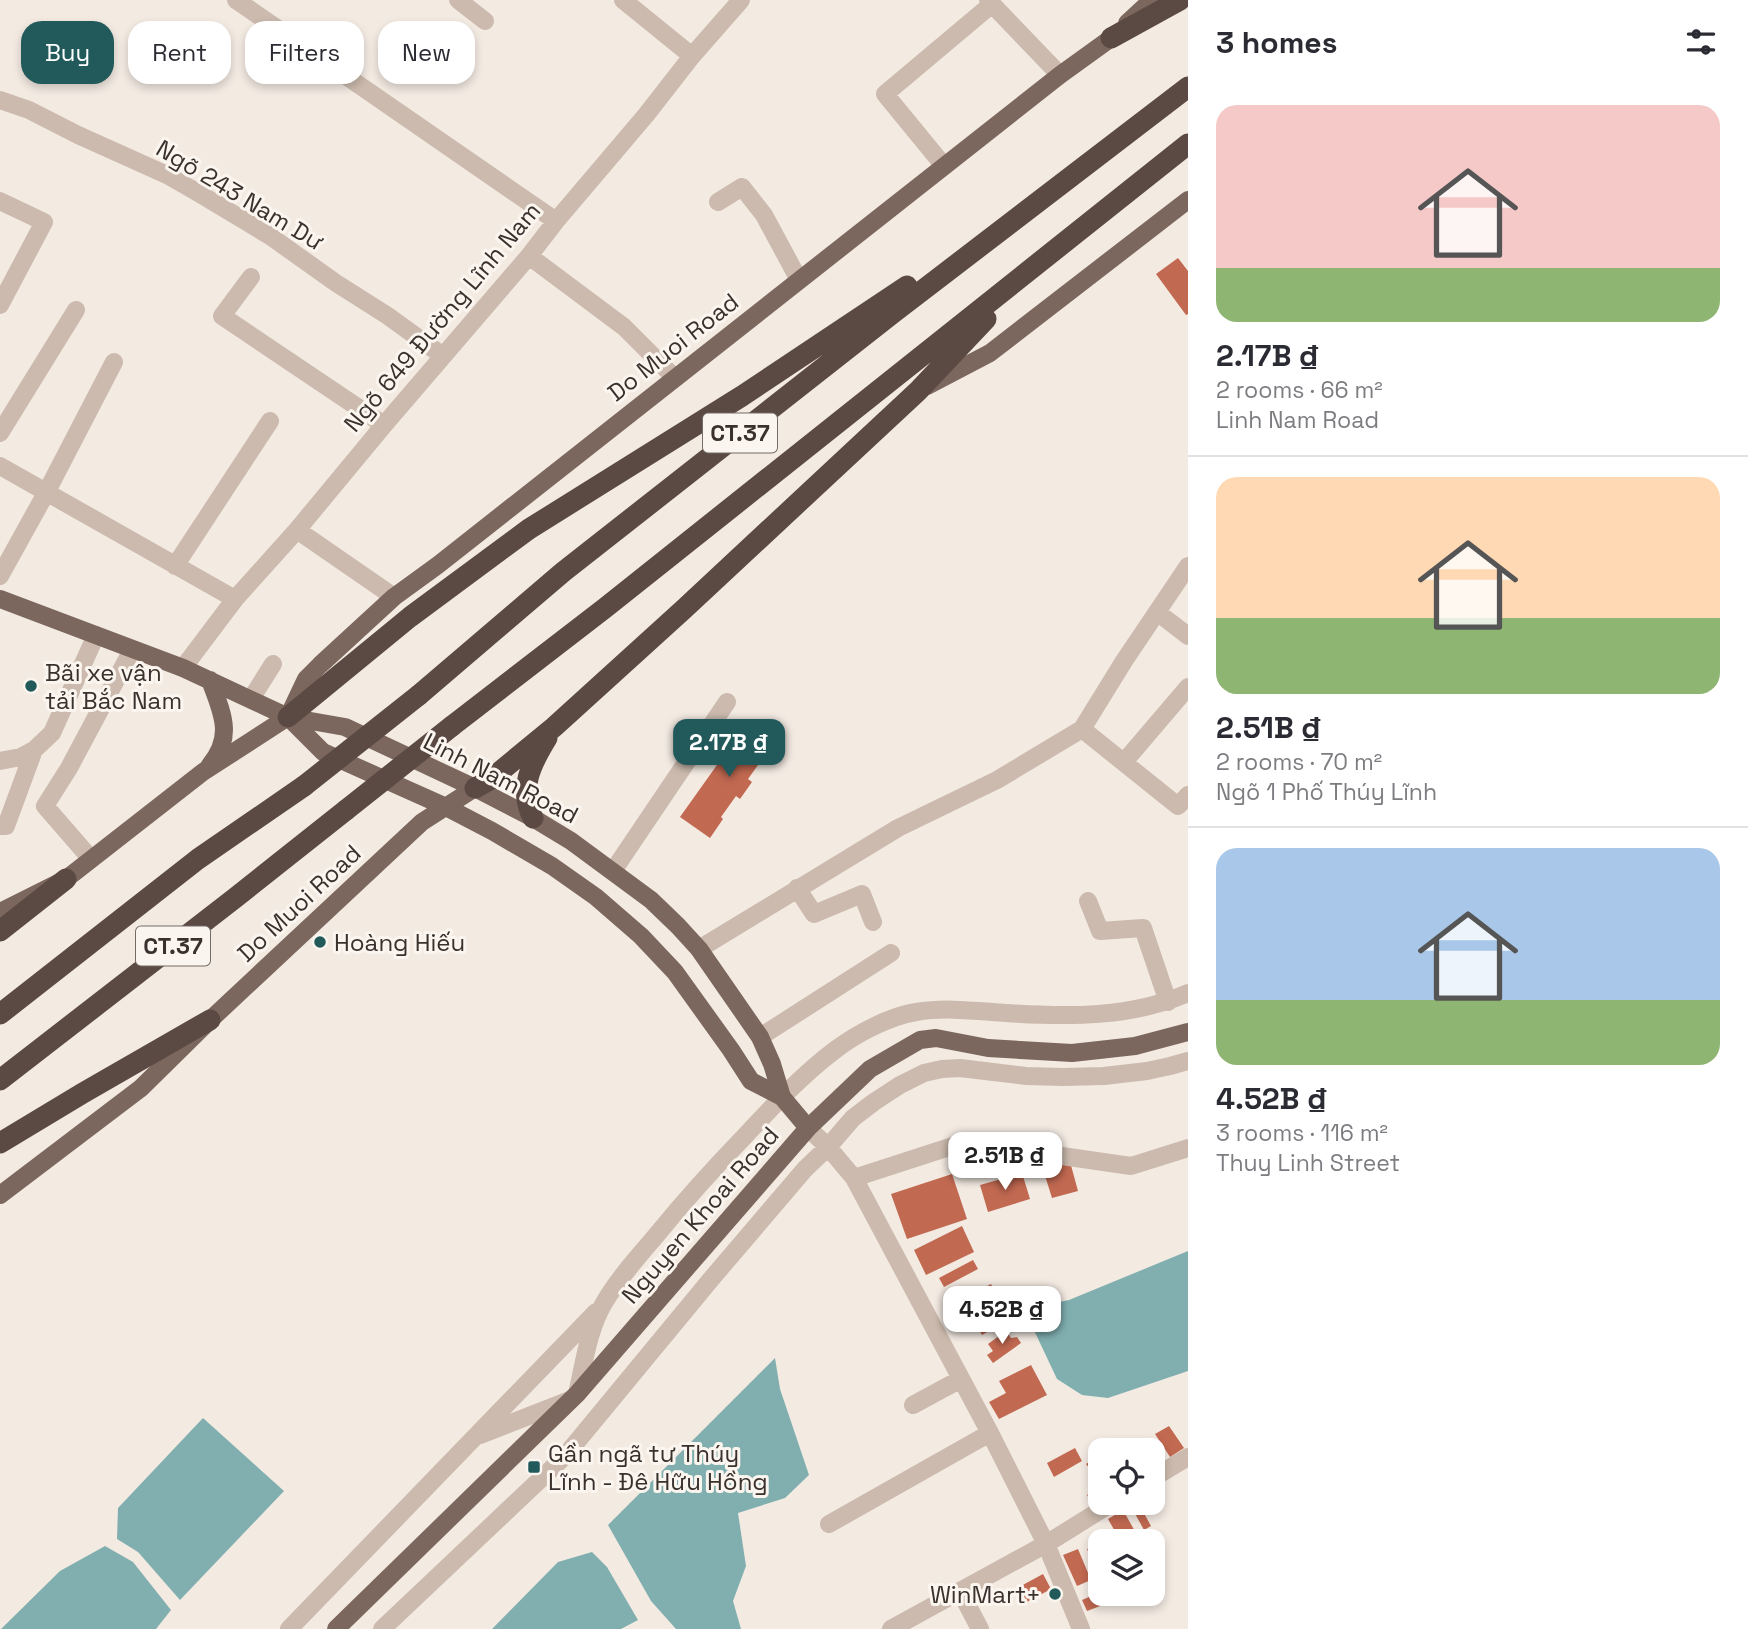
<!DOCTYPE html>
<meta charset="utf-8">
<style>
:root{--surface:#fff;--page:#f2f2f3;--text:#2b2b33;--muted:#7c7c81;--line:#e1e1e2;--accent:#22595b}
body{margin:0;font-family:"Space Grotesk",sans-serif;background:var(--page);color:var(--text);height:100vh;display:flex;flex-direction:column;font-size:26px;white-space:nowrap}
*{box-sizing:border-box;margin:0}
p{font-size:23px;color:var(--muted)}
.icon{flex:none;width:38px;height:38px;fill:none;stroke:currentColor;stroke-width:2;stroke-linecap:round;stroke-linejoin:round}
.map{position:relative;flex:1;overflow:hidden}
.details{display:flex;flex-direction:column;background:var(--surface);width:560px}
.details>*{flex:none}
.guide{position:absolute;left:21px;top:21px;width:665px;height:63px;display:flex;gap:14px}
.buttons{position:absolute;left:1088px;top:1438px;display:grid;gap:14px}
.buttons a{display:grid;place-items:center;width:77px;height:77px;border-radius:14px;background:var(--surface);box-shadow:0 4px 10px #0003;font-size:35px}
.price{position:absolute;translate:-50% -60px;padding:0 16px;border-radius:14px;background:#fff;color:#222;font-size:23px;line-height:46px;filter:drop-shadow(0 2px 4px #0008)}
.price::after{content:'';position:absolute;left:50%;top:42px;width:21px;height:16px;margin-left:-10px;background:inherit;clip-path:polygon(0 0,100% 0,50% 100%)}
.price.selected{background:var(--accent);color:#fff}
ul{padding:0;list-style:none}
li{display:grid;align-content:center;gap:14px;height:371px;padding:0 28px}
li+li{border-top:2px solid var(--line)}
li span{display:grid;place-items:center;height:217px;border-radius:21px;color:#555}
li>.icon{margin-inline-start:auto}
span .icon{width:126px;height:126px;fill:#fffc;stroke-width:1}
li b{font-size:30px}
h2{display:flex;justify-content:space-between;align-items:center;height:84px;padding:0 28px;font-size:30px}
.chip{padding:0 24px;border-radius:21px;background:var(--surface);box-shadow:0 4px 10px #0003;font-size:24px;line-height:63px}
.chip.selected{background:var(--accent);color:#fff}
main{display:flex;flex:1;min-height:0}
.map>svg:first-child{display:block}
.water{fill:#81afb0}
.building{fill:#c26951}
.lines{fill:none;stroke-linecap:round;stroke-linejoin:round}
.minor{stroke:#cbbaad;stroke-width:18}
.major{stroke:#7b675d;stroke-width:18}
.highway{stroke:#5b4a43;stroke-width:21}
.highway-bridge{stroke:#5b4a43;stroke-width:21}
.poi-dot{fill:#22595b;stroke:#faf5ef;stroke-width:2.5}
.labels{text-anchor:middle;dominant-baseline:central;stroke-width:6;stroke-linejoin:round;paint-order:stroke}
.shield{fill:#faf5ef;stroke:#746b66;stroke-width:2}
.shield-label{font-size:23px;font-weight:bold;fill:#3a302c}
.street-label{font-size:24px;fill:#3a302c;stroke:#faf5ef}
.poi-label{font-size:24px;fill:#3a302c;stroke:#faf5ef;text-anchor:start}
</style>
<main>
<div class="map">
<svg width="1188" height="1629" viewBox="0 0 1188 1629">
<rect width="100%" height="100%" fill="#f3eae2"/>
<!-- water -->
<path class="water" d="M1188,1251V1371L1108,1398L1082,1395L1057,1379L1024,1309L1069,1300Z
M775,1358L780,1389L809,1475L785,1498L738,1513L746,1566L733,1601L741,1629H676L651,1601L608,1525Z
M203,1418L284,1491L180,1600L138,1552L117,1539L118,1508Z
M105,1546L133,1562L171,1610L156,1629H1L60,1571Z
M592,1552L607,1567L638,1620L621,1629H492L558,1562Z"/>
<!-- building -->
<path class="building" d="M1178,258L1188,271V314L1186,315L1156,274Z
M749,720L779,741L765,760L763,758L748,779L752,782L740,799L736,796L721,817L723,819L710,838L680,817Z
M1069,1158L1078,1191L1052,1198L1042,1166Z
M1022,1173L1030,1199L988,1212L980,1185Z
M952,1174L967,1219L907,1239L891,1194Z
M962,1226L974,1252L926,1275L914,1250Z
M973,1260L978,1269L944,1287L939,1278Z
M991,1284L996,1294L967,1310L962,1299Z
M1002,1309L1008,1320L982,1335L976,1325Z
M1006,1331L1011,1338L1017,1337L1021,1343L993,1363L987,1355L993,1351L988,1344Z
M1031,1365L1047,1395L999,1419L989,1402L1006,1393L999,1381Z
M1169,1426L1184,1448L1170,1457L1155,1434Z
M1075,1448L1082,1461L1054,1477L1047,1463Z
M1098,1456L1101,1463L1091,1470L1086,1464Z
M1094,1490L1100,1500L1093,1505L1087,1495Z
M1140,1506L1151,1526L1144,1530L1133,1510Z
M1123,1510L1141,1542H1121L1108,1519Z
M1101,1543V1554L1091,1558L1087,1549Z
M1078,1549L1091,1580L1077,1586L1063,1555Z
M1043,1574L1051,1589L1027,1602L1019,1587Z
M1098,1593L1103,1605L1087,1611L1082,1600Z"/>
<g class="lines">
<!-- minor -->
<path class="minor" d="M236,0L556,221
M458,0L485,21
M623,0L692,56
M988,0L1060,75
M0,100L29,110L78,135L167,175L195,191L270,236L336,283L388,316L443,356
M944,166L885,94L992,4
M0,201L44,222L0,305
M718,202L742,187L764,215L799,280
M529,256L624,327L674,377
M251,277L222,316L384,425
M0,433L76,310
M0,466L235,599
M297,530L394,597
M175,566L270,421
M0,576L46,493L114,362
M1157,612L1188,636
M183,668L235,599L297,530L384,425L529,256L556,221L646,115L692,56L741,0
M251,699L273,664
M1082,729L1178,806L1188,795
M0,761L21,757L34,750L52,733L96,635
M1124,762L1188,687
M0,826H6L34,750
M91,859L45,806L69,768L132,650
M613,871L727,702
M797,888L814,914L862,894L873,922
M1088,901L1100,931L1143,928L1168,1002
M699,949L898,828L997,780L1082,729L1124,661L1188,566
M760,1037L891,953
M808,1128L828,1147L854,1178L990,1433L1046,1544L1081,1629
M854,1178L965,1142L1131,1166L1188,1148
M577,1394C584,1364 588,1330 604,1303C619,1277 640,1255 659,1232C686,1199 714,1168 744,1137C772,1107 802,1075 835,1050C856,1034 890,1016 916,1012C946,1007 976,1011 1006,1013C1067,1017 1132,1018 1188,993
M913,1405L961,1379
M480,1435L570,1400
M1153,1478L1188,1457
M829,1524L990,1433
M960,1591L980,1629
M289,1629L596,1312
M382,1629L565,1456L712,1278L805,1169L828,1147L853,1118L874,1102L900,1085L924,1073L942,1069L960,1068L1026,1076L1063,1077L1104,1076L1147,1071L1170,1066L1188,1061
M891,1629L1046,1544L1112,1503"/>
<!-- major -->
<path class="major" d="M1127,23L1152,0
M927,386L990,353L1188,200
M0,599L183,668L288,717L345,727L475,788L533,818L571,841L651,900L678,926L699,949L760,1037L772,1064L782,1097
M288,717L323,752L444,806L492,831L552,866L596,897L641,936L675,972L731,1050L751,1081L782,1097L808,1128
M210,765C235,735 221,711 210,680
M0,912L66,879L203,772L288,717L306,679L320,665L394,597L438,565L1060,75L1121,31
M0,1195L141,1088L210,1020L422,822L475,788
M336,1629L577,1394L808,1128L870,1069L920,1040L936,1038L988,1048L1072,1053L1135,1046L1188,1032"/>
<!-- highway -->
<path class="highway" d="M1111,38L1180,0
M419,695L563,572L893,313L1188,87
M288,717L410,617L529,529L742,396L907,286
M452,726L605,608L1188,144
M475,788L491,779L554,727L684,609L918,391L986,319
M533,818C518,789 531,764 547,738
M0,931L66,879
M0,1014L198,859L304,786
M0,1080L235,898L346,810
M0,1143L83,1093L210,1020"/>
<!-- highway-bridge -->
<path class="highway-bridge" d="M304,786L419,695
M346,810L452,726"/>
</g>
<!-- markers -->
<g class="poi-dot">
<circle cx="31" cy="686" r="7"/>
<circle cx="320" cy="942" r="7"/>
<rect x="527" y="1460" width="14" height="14" rx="3.5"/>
<circle cx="1055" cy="1594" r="7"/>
</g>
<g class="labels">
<!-- shield labels -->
<g class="shield">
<rect x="703" y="413.5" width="74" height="39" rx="5"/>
<rect x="136" y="926.5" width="74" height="39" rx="5"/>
</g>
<g class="shield-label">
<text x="740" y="433">CT.37</text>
<text x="173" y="946">CT.37</text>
</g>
<!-- street labels -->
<g class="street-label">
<text transform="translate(240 195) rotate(31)">Ngõ 243 Nam Dư</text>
<text transform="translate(442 317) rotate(-50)">Ngõ 649 Đường Lĩnh Nam</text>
<text transform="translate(673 347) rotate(-38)">Do Muoi Road</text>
<text transform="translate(501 778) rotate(27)">Linh Nam Road</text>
<text transform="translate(299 903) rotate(-43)">Do Muoi Road</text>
<text transform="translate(700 1215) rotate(-49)">Nguyen Khoai Road</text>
</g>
<!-- poi labels -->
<g class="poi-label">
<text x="45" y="672">Bãi xe vận<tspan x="45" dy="28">tải Bắc Nam</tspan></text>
<text x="334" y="942">Hoàng Hiếu</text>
<text x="548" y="1453">Gần ngã tư Thúy<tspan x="548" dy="28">Lĩnh - Đê Hữu Hồng</tspan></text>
<text x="1041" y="1594" text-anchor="end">WinMart+</text>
</g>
</g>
</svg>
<div class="buttons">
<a><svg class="icon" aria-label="locate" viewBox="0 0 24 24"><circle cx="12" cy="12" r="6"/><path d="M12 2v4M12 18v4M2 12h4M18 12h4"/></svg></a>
<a><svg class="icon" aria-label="layers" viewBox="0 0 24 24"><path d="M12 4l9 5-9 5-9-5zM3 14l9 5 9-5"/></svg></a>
</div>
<b class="price selected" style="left:729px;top:779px">2.17B ₫</b>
<b class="price" style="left:1005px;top:1192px">2.51B ₫</b>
<b class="price" style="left:1002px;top:1346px">4.52B ₫</b>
<div class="guide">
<a class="chip selected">Buy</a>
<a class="chip">Rent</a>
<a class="chip">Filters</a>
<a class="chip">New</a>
</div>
</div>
<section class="details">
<h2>3 homes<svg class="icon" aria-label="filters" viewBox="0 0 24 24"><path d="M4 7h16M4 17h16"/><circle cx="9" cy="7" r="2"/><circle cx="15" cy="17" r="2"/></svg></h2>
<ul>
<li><span style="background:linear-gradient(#f6c9c9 75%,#8fb573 0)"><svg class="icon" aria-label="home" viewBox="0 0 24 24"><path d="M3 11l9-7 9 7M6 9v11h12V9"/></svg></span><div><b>2.17B ₫</b><p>2 rooms · 66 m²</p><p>Linh Nam Road</p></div></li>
<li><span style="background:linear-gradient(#ffd9b3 65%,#8fb573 0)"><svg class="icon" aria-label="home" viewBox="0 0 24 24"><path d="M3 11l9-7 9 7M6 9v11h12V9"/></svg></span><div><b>2.51B ₫</b><p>2 rooms · 70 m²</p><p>Ngõ 1 Phố Thúy Lĩnh</p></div></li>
<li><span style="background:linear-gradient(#a9c7e8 70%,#8fb573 0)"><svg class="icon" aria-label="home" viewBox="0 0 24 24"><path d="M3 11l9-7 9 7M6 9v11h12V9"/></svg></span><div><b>4.52B ₫</b><p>3 rooms · 116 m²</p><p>Thuy Linh Street</p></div></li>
</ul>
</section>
</main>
